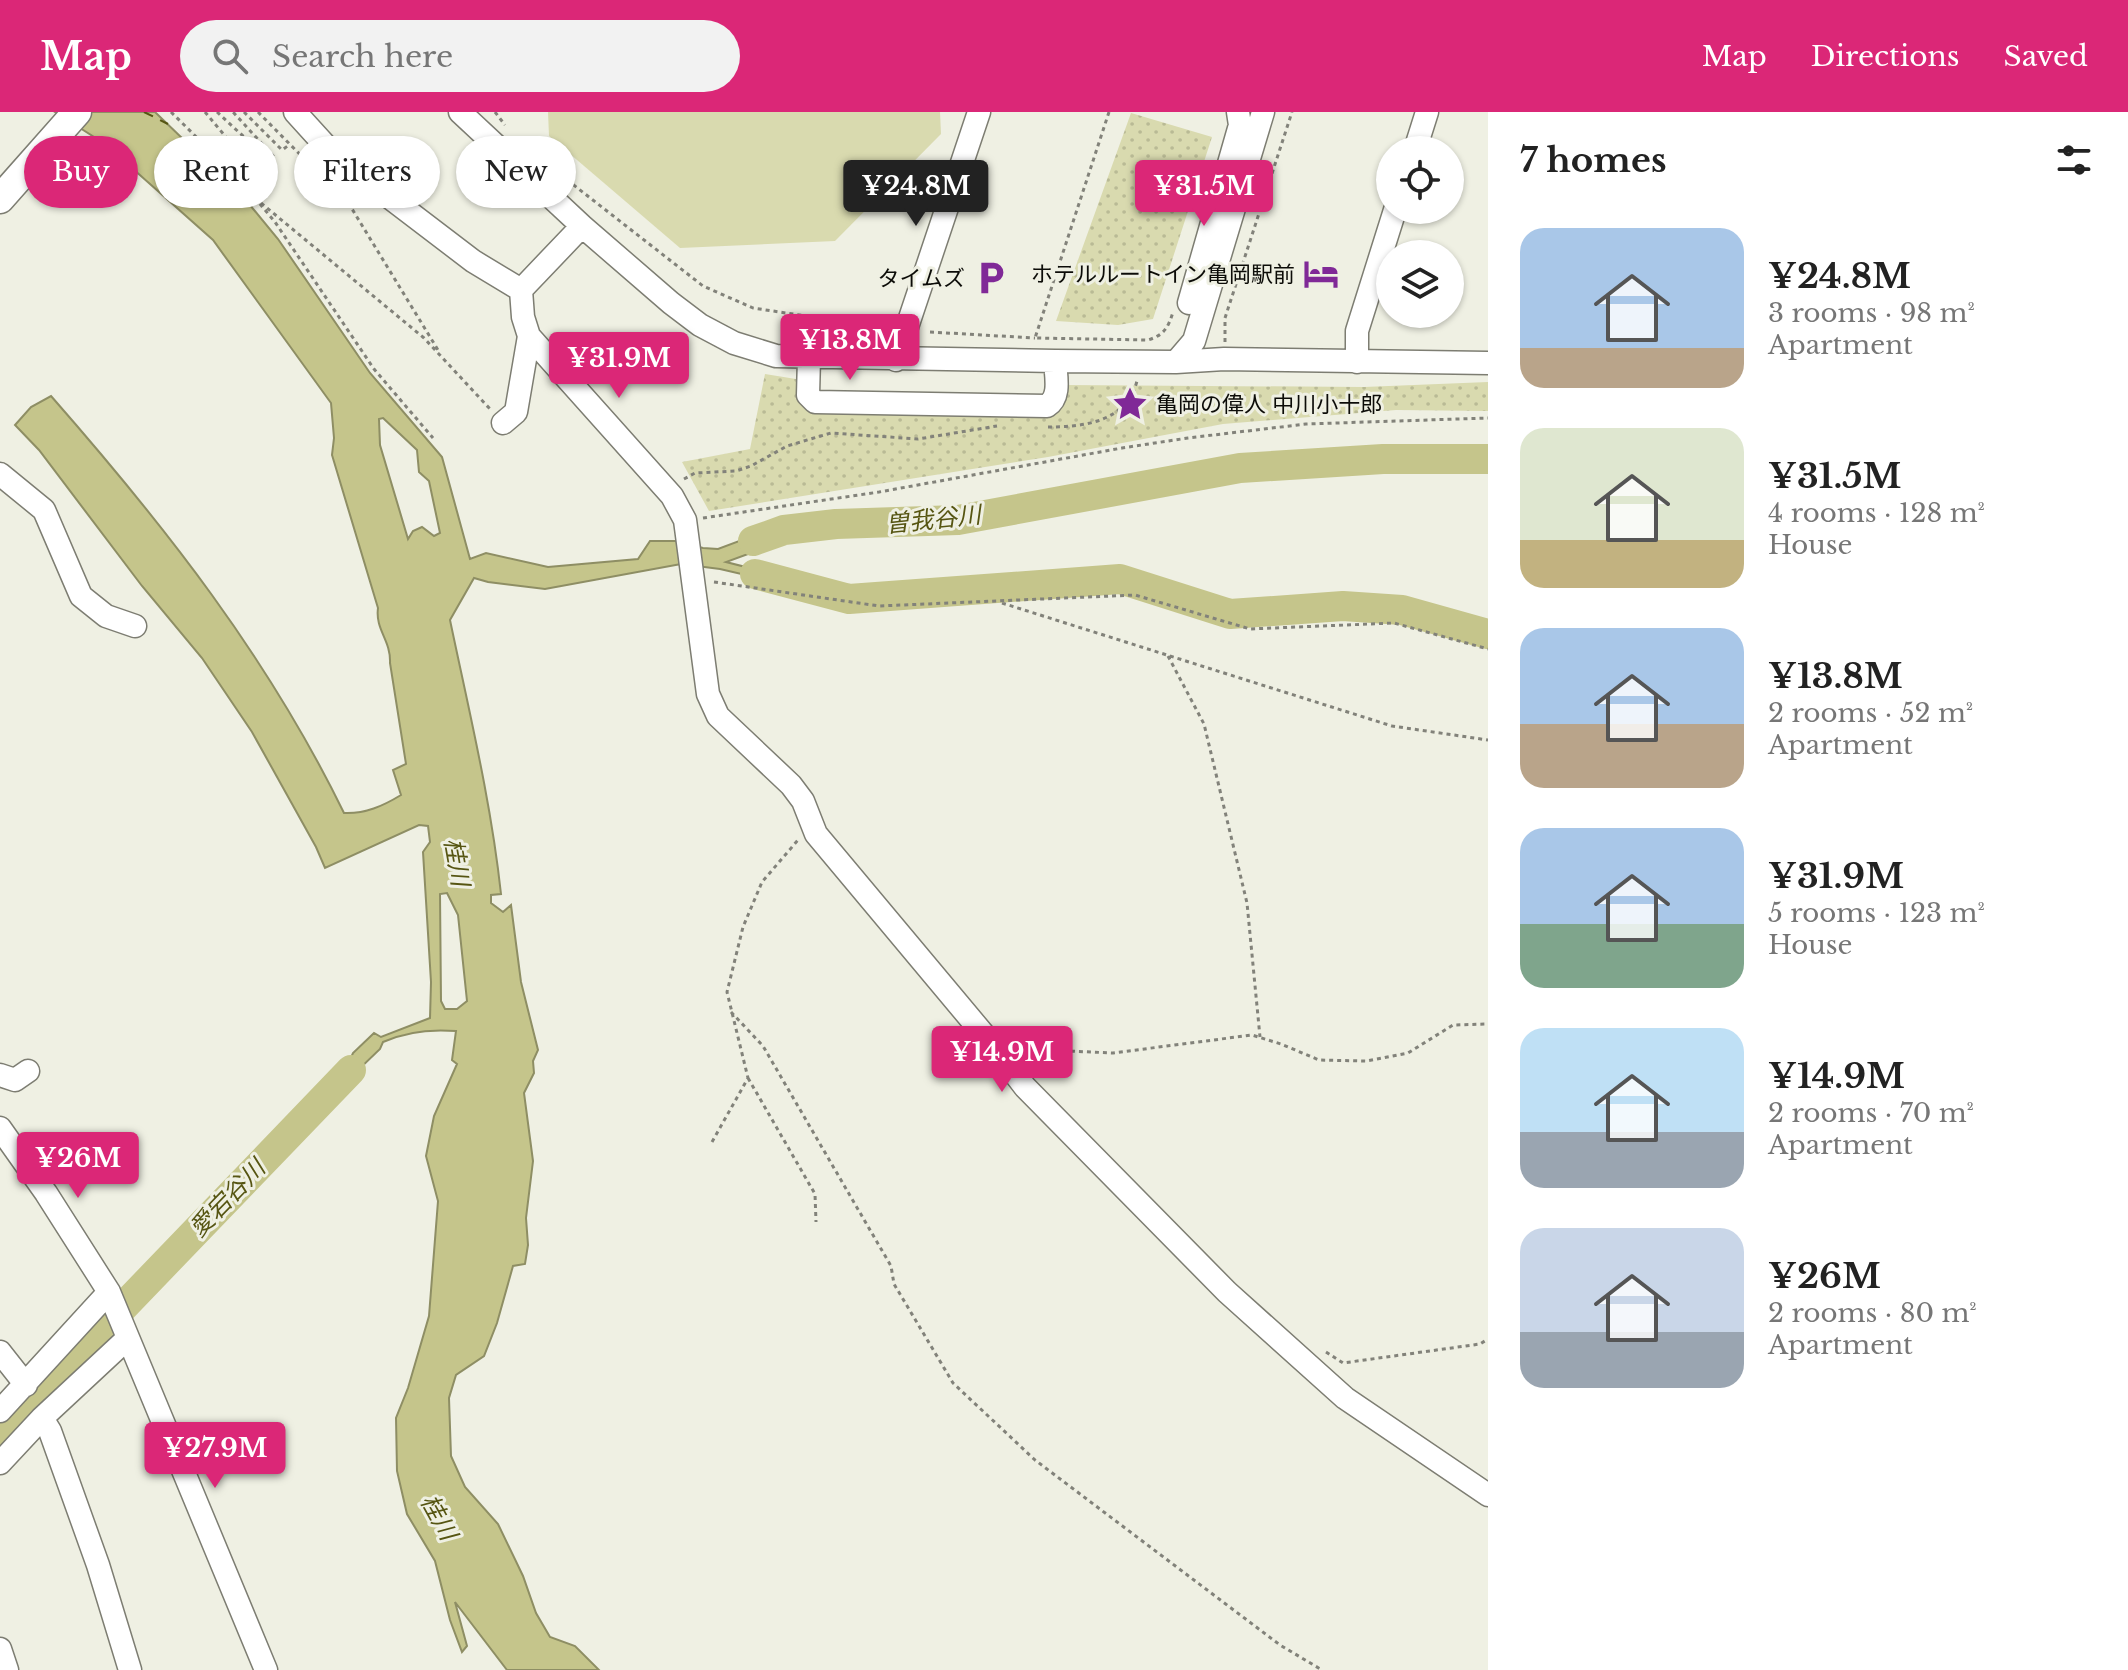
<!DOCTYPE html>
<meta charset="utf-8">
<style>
:root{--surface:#fff;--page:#f2f2f2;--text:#222;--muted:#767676;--accent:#db2777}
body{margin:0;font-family:"Libre Baskerville","Noto Sans JP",serif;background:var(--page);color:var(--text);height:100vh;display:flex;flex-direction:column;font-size:30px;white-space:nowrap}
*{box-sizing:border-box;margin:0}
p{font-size:26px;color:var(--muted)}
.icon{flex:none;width:44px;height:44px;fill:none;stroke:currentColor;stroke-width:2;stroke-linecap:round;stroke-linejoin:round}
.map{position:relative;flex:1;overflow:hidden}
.panel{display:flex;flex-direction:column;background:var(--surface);width:640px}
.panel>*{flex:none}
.top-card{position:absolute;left:24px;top:24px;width:760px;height:72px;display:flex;gap:16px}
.tools{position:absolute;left:1376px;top:24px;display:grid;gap:16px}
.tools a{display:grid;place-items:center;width:88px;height:88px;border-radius:50%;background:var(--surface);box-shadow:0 2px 6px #0004;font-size:40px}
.price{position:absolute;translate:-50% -68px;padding:0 18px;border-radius:8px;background:var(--accent);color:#fff;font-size:26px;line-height:52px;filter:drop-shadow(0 2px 4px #0008)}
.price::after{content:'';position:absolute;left:50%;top:48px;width:24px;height:18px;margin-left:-12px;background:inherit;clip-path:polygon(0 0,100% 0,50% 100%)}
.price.active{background:#222;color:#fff}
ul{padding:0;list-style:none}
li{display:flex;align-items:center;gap:24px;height:200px;padding:0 32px}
li span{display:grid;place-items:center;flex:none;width:224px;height:160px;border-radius:24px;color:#555}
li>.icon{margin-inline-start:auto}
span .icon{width:96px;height:96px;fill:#fffc;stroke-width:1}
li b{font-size:34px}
h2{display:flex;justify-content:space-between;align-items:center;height:96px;padding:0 32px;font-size:34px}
.pill{padding:0 28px;border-radius:36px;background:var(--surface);box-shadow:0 2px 6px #0004;font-size:28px;line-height:72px}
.pill.active{background:var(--accent);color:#fff}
header{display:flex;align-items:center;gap:48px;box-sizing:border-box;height:112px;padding:0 40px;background:var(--accent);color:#fff}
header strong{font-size:38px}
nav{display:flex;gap:44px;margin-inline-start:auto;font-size:28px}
.search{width:560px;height:72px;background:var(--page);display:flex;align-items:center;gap:20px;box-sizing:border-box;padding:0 28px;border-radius:44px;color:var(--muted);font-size:30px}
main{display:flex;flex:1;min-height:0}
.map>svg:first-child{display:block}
.grass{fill:#d9daaf}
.park{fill:url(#park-dots)}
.water{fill:#c5c58b;stroke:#8e8e64;stroke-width:2;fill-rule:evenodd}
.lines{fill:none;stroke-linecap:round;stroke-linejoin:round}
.river{stroke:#c5c58b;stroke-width:30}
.ferry{stroke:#565512;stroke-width:2;stroke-dasharray:10 8;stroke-linecap:butt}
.minor-casing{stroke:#7d7d72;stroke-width:25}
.major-casing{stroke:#7d7d72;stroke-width:31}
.path{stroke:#82827a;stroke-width:3;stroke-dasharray:4 4;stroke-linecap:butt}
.minor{stroke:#fff;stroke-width:22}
.major{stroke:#fff;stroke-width:28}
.labels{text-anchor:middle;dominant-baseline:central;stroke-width:6;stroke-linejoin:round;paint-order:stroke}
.poi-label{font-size:22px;fill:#0c0c08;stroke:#eff0e3;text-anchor:end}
.water-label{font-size:24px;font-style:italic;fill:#565512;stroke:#eff0e3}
</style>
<header>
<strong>Map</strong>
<div class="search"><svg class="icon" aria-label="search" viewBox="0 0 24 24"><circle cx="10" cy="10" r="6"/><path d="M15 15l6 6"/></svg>Search here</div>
<nav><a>Map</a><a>Directions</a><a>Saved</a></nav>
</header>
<main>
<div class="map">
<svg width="1488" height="1558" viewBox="0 0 1488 1558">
<defs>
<pattern id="park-dots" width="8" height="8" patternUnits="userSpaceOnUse" patternTransform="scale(2)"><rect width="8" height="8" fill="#d9daaf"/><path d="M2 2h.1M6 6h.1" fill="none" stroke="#b9ba95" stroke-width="1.8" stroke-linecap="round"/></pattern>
</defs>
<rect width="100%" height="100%" fill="#eff0e3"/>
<!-- grass -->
<path class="grass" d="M548,0H940L941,22L835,129L680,136L549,24Z"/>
<!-- park -->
<path class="park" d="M1131,1L1212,25L1153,207L1118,213L1056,209Z
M765,262L802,268L800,283L1050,300L1065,273L1364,275L1488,270V299L1396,298L1223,312L1048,345L709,399L682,350L750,337Z"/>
<!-- water -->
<path class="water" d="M55,0H155L245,87L278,127L370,261L442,345L470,447L486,441L548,455L638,447L650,429H675L703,436L718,437L790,410L789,423L771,429L767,435L726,450L793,467V474L720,457L681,452L545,477L488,470L474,466L450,508C469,599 491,689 501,782L491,783V791L503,800L511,793L521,870L538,938L533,949L534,961L524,981L533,1049L526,1106L528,1133L525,1152L513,1154L497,1211L484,1244L456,1263L449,1286L451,1344L465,1375L498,1412L523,1464L536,1501L550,1525L575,1534L599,1558H507L455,1490L467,1534L462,1540L450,1508L435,1449L407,1402L397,1359L396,1306L408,1276L429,1204L438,1089L426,1044L434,1004L457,952L452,948L456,919C431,917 405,920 383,930L380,937L328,987L320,986L330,970L344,961L353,941L374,921L381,925L430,906L431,870L423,740L430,730L428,714L419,713L325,756L316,735L252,620L202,546L142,474L39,338L15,313L31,295L51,284C165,414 268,545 344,701C365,702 383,694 401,683L393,658L406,652L390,551C391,528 375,518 378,496L332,343L334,326L331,291L213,128L105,32ZM383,306L417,338L419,360L429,369L440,421L434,424L422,415L413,419L408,427L380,333L379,307ZM447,781L458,803L467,889L457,897H445L441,889L440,782Z"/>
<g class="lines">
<!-- river -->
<path class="river" d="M753,429L784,418L836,412L958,408L1240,356L1383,347H1488
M755,462L849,487L1120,467L1230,502L1343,494L1402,498L1488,522
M0,1323L351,958"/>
<!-- ferry -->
<path class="ferry" d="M144,0L168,12"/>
<!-- minor casing -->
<g class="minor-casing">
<path id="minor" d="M295,0L334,43L473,149L521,178
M460,0L582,114L671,191L700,213L734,231L776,244L1055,249L1176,250L1224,247L1488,251
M1415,38L1427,0
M582,114L521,178L523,205L529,224L672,384L685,408L708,582L718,604L791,673L803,689L816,722L995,936L1025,975L1227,1180L1345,1286L1488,1383
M1189,191L1240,13L1238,0
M809,246L808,283L815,290L1047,294C1061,285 1056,265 1055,249
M896,248L979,0
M1176,250L1194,229L1263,0
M1357,250V219L1395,98
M503,311L516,300L529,224
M0,362L44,398L81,484L106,504L135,514
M0,963L15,968L28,959
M0,1016L46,1081L109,1180L266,1558
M0,1240L26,1273
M0,1299L109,1180
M42,1306L50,1319L98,1453L130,1558
M0,1351L42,1306L128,1226
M0,1537L7,1558"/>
</g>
<!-- major casing -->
<g class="major-casing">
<path id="major" d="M0,87L77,0"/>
</g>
<!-- path -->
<path class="path" d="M171,0L240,68L275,110L374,257L433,326
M205,0L256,61L251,66L229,50L223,48
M217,0L270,49L275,46L233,0
M244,0L282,38L289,33
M258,0L349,92L438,238
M495,0L505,13
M1109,0L1035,226L1148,228C1164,223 1168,216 1173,200
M548,53L703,174L753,196L885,216
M261,91L424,226L490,297
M930,220L1035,226
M1225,230V206L1292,0
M1048,315C1084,315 1126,310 1137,269
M684,367L695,361L736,359L751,354L787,334L831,321L918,327L997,314
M703,406L879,380L1122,336L1188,326L1306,312L1488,306
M714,470L879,494L1135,483L1250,517L1394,511L1488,537
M1002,491L1392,614L1488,628
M1168,544L1204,612L1247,791L1260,925
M731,900L763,934L891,1154L894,1172L953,1271L1035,1348L1280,1533L1322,1558
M1023,937L1113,941L1252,923L1281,932L1319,948L1367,949L1408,941L1453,913L1488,912
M748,966L815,1082L816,1110
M712,1030L748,966L727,880L743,815L762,770L798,728
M1326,1240L1343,1251L1480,1232L1488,1227"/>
<!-- minor -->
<use href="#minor" class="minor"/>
<!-- major -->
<use href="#major" class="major"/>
</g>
<!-- icons -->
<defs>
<g id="hotel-bare" transform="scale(2.76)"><path d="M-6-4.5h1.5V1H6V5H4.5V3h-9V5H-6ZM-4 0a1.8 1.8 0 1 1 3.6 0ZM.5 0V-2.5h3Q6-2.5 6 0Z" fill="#802997" stroke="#eff0e3" stroke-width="2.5" paint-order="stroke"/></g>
<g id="parking-bare" transform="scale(2.76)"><path d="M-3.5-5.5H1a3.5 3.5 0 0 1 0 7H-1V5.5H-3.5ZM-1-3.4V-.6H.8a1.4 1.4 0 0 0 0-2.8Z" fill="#802997" stroke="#eff0e3" stroke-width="2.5" paint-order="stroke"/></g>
<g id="sight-bare" transform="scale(2.76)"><path d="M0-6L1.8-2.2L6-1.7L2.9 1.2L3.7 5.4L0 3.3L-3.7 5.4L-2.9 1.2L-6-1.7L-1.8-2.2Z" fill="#802997" stroke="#eff0e3" stroke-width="2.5" paint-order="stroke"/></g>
</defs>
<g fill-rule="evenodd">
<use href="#hotel-bare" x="1321" y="162"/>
<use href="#parking-bare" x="991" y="166"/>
<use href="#sight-bare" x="1130" y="292"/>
</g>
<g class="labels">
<!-- poi labels -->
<g class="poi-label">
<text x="1295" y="162">ホテルルートイン亀岡駅前</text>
<text x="965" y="166">タイムズ</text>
<text x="1156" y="292" text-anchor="start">亀岡の偉人 中川小十郎</text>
</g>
<!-- water labels -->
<g class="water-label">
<text transform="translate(933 407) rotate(-6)">曽我谷川</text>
<text transform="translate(457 750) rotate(80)">桂川</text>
<text transform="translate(227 1086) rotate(-46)">愛宕谷川</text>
<text transform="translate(439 1405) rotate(61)">桂川</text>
</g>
</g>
</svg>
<div class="tools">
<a><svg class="icon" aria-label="locate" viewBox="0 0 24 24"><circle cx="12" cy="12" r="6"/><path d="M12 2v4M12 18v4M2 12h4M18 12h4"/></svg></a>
<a><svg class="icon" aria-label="layers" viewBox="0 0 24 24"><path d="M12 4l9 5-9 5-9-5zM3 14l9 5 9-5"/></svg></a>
</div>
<b class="price active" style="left:916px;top:116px">¥24.8M</b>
<b class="price" style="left:1204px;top:116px">¥31.5M</b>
<b class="price" style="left:850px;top:270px">¥13.8M</b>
<b class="price" style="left:619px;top:288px">¥31.9M</b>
<b class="price" style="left:1002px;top:982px">¥14.9M</b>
<b class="price" style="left:78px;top:1088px">¥26M</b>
<b class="price" style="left:215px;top:1378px">¥27.9M</b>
<div class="top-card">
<a class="pill active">Buy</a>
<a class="pill">Rent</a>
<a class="pill">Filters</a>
<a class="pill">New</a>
</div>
</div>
<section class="panel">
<h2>7 homes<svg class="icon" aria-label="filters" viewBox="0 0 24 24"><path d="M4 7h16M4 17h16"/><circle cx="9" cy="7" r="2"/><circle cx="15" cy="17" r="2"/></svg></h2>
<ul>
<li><span style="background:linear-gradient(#a9c7e8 75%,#b9a48a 0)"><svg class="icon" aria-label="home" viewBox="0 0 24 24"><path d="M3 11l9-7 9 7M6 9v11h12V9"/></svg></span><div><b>¥24.8M</b><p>3 rooms · 98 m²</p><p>Apartment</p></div></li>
<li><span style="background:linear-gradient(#dfe7d0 70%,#c2b280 0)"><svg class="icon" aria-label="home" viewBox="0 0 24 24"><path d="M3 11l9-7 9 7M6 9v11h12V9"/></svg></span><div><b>¥31.5M</b><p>4 rooms · 128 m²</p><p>House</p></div></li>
<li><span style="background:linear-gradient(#a9c7e8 60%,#b9a48a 0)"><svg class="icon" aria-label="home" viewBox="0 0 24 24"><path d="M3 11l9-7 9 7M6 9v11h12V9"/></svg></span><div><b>¥13.8M</b><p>2 rooms · 52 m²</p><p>Apartment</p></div></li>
<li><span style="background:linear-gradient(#a9c7e8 60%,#7fa58c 0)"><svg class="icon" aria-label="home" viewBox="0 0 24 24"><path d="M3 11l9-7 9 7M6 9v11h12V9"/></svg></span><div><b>¥31.9M</b><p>5 rooms · 123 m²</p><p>House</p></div></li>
<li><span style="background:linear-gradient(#bfe0f5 65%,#9aa5b1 0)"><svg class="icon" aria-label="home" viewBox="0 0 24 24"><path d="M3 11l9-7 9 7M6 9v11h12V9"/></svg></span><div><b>¥14.9M</b><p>2 rooms · 70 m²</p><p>Apartment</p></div></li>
<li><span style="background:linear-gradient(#c9d6e8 65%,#9aa5b1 0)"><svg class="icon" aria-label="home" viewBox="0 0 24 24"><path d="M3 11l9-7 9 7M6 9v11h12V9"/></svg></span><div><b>¥26M</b><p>2 rooms · 80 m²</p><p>Apartment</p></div></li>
</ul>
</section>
</main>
